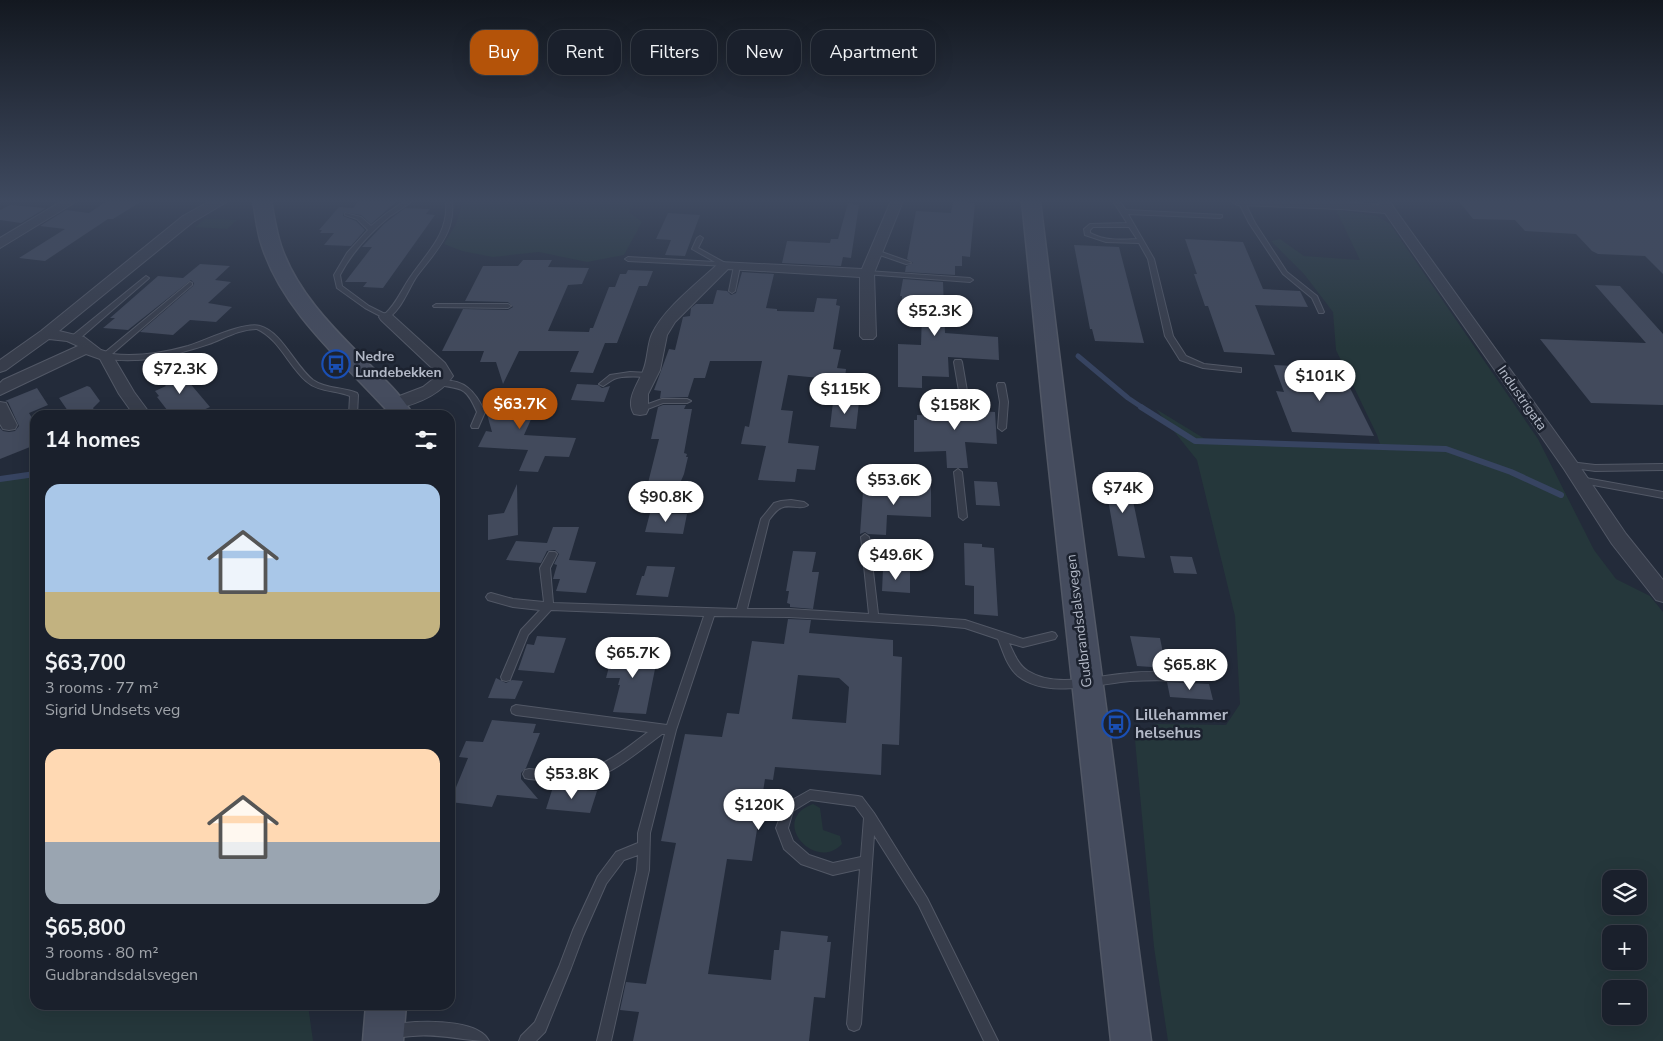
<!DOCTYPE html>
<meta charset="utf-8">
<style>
:root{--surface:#1a202c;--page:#232834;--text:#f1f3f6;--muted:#9fa3a9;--line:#383e48;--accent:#b45309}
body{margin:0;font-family:"Nunito Sans",sans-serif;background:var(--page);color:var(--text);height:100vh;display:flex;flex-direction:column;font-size:19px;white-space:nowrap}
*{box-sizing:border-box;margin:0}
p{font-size:16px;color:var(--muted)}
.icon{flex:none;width:28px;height:28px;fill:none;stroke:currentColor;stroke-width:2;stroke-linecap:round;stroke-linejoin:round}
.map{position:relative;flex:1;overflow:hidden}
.side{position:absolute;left:30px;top:410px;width:425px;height:600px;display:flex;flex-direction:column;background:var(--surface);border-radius:15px;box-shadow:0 5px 20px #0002,0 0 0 1px var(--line)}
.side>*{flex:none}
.hud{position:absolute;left:470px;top:30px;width:475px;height:45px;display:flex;gap:10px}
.fabs{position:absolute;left:1602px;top:870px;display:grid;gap:10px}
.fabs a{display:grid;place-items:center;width:45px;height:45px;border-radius:10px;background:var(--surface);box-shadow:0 5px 20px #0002,0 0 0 1px var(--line);font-size:25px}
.price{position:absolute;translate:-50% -42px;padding:0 11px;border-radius:18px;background:#fff;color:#222;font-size:16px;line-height:32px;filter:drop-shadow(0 1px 2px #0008)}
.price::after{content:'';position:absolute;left:50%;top:30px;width:15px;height:11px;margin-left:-8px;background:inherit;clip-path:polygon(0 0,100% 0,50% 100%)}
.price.on{background:var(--accent);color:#fff}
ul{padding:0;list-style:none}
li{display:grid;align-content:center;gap:10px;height:265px;padding:0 15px}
li span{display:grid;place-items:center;height:155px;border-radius:15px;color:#555}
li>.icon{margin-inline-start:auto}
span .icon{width:90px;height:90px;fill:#fffc;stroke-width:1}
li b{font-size:21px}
h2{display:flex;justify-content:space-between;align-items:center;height:60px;padding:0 15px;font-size:21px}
.pill{padding:0 18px;border-radius:15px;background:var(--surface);box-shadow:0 5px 20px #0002,0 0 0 1px var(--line);font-size:18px;line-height:45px}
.pill.on{background:var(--accent);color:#fff}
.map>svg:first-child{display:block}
.green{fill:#25373b;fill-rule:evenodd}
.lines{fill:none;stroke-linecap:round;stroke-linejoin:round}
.stream-far1{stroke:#374461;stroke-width:5}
.stream{stroke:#374461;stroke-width:6}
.building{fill:#424a5c;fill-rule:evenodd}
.lane-casing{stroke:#525866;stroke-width:2}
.street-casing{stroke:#525866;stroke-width:2}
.secondary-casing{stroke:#525866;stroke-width:3}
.lane{fill:#373d4b;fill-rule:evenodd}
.street{fill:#373d4b;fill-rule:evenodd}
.secondary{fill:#454c5e;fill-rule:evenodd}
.labels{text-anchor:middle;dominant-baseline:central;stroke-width:5;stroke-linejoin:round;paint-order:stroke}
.poi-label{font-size:14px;font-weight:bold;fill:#b2b8c6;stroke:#1c222f;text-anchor:start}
.street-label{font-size:14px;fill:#b2b8c6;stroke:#1c222f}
.near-poi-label{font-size:16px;font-weight:bold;fill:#b2b8c6;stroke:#1c222f;text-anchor:start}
</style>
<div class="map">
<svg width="1663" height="1041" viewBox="0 0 1663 1041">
<rect width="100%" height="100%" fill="#232b3a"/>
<!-- green -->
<path class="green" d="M463,201H633L629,212L642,222L624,255L587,262L539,252L493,257L462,251L444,244L456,224Z
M1336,210L1377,216L1390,224L1538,439L1594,550L1616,579L1650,596L1663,612V1041H1168L1154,947L1135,740L1154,724L1226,725L1240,704L1235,616L1197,460L1156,409L1205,439L1381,447L1377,435L1336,350L1333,312L1304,274L1271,241L1280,239L1304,256L1360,260ZM1611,879H1639V906H1611ZM1611,934H1639V961H1611ZM1611,989H1639V1016H1611Z
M205,219L237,220L227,229L195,227Z
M35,473V1005H308L313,1041H0V479Z
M813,804L820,808L823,830L840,836L842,844C815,873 768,820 813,804Z"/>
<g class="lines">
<!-- stream-far1 -->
<path class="stream-far1" d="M1078,356L1128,398L1143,408"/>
<!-- stream -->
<path class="stream" d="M1141,407L1195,441L1446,449L1511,472L1561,495
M0,479L35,474"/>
</g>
<!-- building -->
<path class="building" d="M107,201H142L113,219H108L45,261L19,258L65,229L40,226L66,210L89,213Z
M359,201L396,202L371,224L361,215L344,212L343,216L356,221L365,230L351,246L324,245L334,233H320L322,230H319L339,207L353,208Z
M953,201L975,203L970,257L962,256V266H955V275L905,272L906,266L913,263L907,259L916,211L951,213Z
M1459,201H1663V274L1645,256L1598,254L1592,251L1576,234L1525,231L1515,220L1473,219Z
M848,203L859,205L851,258L843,257L841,266L782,263L787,241L830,243L831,239H838Z
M10,205L46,208L21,223L0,220V210Z
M405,208L430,209L426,214L435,215L383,288L363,287L367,282H345L372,247H362L384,224Z
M668,213L700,215L685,256L665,255L671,240L656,239Z
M1185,239L1243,242L1263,289L1300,291L1308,307L1255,305L1275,355L1224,352L1208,306H1205L1194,274H1197Z
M1074,245L1119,247L1144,343L1095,341L1092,329H1090Z
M523,260H552L548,267L589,268L582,284L568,285L548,331L589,332L590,328H593L609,287H615L620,274H626L628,270L653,271L647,286H639L617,343H605L593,373L570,372L579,351H519L503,384L496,362H480L484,351H442L463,309L508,310L513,307L508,302L465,301L483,266H518Z
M200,264L230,266L215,280L231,282L208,303L232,307L216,322L190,320L173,335L140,332L193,286L194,283L191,280L128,330L103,328L115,318H110L158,276L183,278Z
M742,272L774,274L766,308L777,309V311L814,312L817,298L837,299L836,305L840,306L833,349L841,350L837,368L846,369L844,388L819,386L820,378L788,375L781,410L793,411L788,443L819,446L815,470L797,469L795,482L758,480L766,446L741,444L745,426L749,427L762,361H710L705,378H694L688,397L660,398L661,391L654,390L669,349L675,350L683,317L690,316L691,308L696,304H713L717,290L727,291L731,295L736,293Z
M903,279L943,282L945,333L998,337L999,360L948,357L949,377L922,376V388L898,387V344L921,345L922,314L902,313V296H900Z
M1595,285L1620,286L1663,334V405L1591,403L1540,339L1646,343Z
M1274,365L1340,368L1374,436L1292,432L1276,391L1284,392Z
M177,368L210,407L192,415H171L157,397L159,396L155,391L166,386L163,383L166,382L160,375Z
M577,384L598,385L602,388L610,386L604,402L571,400Z
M87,386L90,387L100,401L93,408L97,415H73L70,410L68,411L59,398Z
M37,388L48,405L29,413L35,423V445L0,459V428L3,431L9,432L15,431L19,426L8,402L5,401Z
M519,388L523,389L533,415L524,435L576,438L569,457L545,456L538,472L519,471L528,450L478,447L486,431L492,432L483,400L488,396Z
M956,394L975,395V411L995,412L997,444L965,442L968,468H947L946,451L914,452V420H917V415L956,416Z
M833,402H859L856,429L830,427Z
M663,405H686L684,409H692L684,453L687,454L686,457H688L684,474L681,481H669L664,507H642L659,439H651L658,407Z
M1098,474L1131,475L1134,496H1132L1145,558L1118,556L1107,494H1101Z
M974,481L997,482L1000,506L976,505Z
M905,482L931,483V517L887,515L886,535L868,534L865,532L860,534L863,491L905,493Z
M517,484L518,535L488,540V515L504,513Z
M650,513L687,514L683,534L645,532Z
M553,527H579L569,560L596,562L586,593L556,591L560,579H553L557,565L554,564L559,554L555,550L547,551L541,563L506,560L516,541L547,543Z
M964,543L982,544V547L994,548L998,616L974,614V586L965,585Z
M793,551L816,552L812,572H819L813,609L790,607V604L787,603L789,591H786Z
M1170,556L1192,557L1197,574L1174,573Z
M647,566L675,567L668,597L636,595L642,576H644Z
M883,569L910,571V593L882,591Z
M788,619L811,620L809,633L893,640V656L902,657L899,745L882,744L881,775L775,767L773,780L765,779L752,861L727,859L708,974L771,980L774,950H779L781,931L828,936L827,942H831L825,998L814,997L809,1041H633L639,1012L620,1010L626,982L646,984L676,843L661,841L685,734L722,737L727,713L739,714L752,641L784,644ZM798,675L839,678L849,687L846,723L792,719Z
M537,636L566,638L554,673L518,670L527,644L534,645Z
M1130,636L1160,638L1166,668L1137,666Z
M628,648H646L645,653L658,654L646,714L613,712L620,685H618L620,678H606L613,652H626Z
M496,678L506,683L512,680L523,681L515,699L488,698Z
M1167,682L1209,684L1213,700L1170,697Z
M492,720L536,724L533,733H540L526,768L521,773V779L538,799L497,795L492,807L450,802L468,758L459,757L466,741L483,742Z
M553,787L597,791L590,813L546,809Z"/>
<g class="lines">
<!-- lane casing -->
<g class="lane-casing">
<path id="lane" d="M405,201H412C405,207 397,211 390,216C370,233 352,252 340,275L342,286L369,306L385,314C396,304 401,291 409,279C426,253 449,235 446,201H452C453,212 452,221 448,231C441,248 428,261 417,276C408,289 401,312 386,319L365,308L337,288L334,275L347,253L368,230L357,219L345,215V213L361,217L371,226L387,213Z
M1113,201H1119L1126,210L1222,215V217L1220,218L1128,214L1154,259L1173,336L1186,356L1204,364L1241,368V372L1203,368L1180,360L1165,336L1148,259L1139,243L1106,242L1085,235L1084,229L1090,224L1127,223ZM1093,227H1129L1137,239C1120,240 1105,241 1090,233V230Z
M1238,201H1244L1255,223L1287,272L1317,296L1324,312L1323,313H1319L1312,298L1283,274L1249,223Z
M700,236L703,238L698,248L727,264V266L628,261L625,259L628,257L715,262L692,249L697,238Z
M876,250L910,262L911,263L906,264L874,253V251Z
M737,264L740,266L735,291L732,293L729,291L734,266Z
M867,271L970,278L973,280L970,282L865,274L864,273Z
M146,276L149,278L148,279L78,340H72V336Z
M190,282L192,283V285L112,354C137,357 163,353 188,346C204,341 245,321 260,326C282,332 295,366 313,380C326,389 343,387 357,393L358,395L357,415H349L350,396C335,390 318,392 306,381C288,365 279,339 257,329C240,329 225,338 209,344C176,355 138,365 103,358V354Z
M436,304H508L511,306L508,308L434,307L433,306Z
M955,360H961L962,362L967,391L966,393H963L959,391L954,362Z
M630,372L649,373L653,375L649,377C638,377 624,375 614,379C610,381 607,384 603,386L599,384L610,375Z
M438,381C464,378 475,391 485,412L478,428H472L471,426L477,412C466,387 463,389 438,385L437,383Z
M998,383H1004L1005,385L1008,402L1006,428L1002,431L998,428L1000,402L997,385Z
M662,399H687L691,401L687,403H663L640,412L636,410L637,408Z
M1570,462L1595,465L1663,464V470L1595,471L1567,467L1566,465Z
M958,469L962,472L967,517L963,520L959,517L954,472Z
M1580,477L1663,492V498L1577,482L1576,480Z
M791,500L804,502L808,505C801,511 790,503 781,508C776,510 772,516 769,520L747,609H789L869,614L861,537L865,534L869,537L878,614L965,620L1023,639L1052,632L1055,633L1057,636L1055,639L1023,647L1009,643C1014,653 1018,665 1028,671C1057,689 1098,675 1130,673C1148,671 1166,672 1184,673L1188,674L1189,677L1188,680L1184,681C1166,680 1148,680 1130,681C1097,684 1047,699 1018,676C1007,667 1003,651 998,639L965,628L933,625L789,617L714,616L676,730L650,833L649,870L611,1041H597L637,870L638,855L624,860L606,884L583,936L571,968L545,1032L536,1041H519L521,1036L535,1022L559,967L573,930L598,876L616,852L638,843V833L665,734H662C634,755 605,782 568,783C555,783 542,780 529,779L525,778L523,774L525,770L529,769C542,770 555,773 569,773C600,771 624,750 648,732L516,715L512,713L511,710L512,707L516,705L667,725L704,616L551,610L528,635L511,677L510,680L506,681L502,680L501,677L521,630L540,610L513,607L488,600L486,597L488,594L491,593L513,599L544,602L540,568L549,552H555L557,554L550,568L553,603L737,609L761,519L774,503L781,501Z
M810,790L858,796L862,797L874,813L927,898L998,1041H984L919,906L874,835L861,1024L859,1029L854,1031L849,1029L847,1024L860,869L833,875L801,864L784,849L776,828L785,804ZM811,800L855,806L864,818L861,857L833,863L809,855L793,841L788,828L793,811Z
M415,1022C433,1021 480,1021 489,1041C463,1041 439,1033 413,1036C405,1036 397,1039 389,1036L387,1031L389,1026L394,1024Z"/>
</g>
<!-- street casing -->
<g class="street-casing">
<path id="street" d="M62,201H77L0,248V238Z
M210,201H228L193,222L59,331L84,337L101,350L111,353L134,392L151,415H134L119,394L100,359L86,354L0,395V383L3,380L78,346L67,341L49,339L6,370L0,372V360L41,331L183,216Z
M891,201H903L874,273L876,336L873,339H863L860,336V277L728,269L675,322L667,335L660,370L648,394V410L646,414L640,415L634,414C625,400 638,384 643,371C648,360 647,345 652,334C664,308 699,282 720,262L862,269Z
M1231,201H1333L1380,205L1377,201H1389L1576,461L1626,534L1663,580V602L1656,600L1612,544L1564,469L1385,213L1341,209L1237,205Z
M386,313L391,314L445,363L453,376C440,395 417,404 395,409L389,408L387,404L389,400L423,387L437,376L433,369L381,320L379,317L381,314Z
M0,402L6,403L17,425L15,429L9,430L3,429L0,424Z"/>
</g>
<!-- secondary casing -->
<g class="secondary-casing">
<path id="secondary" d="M253,201H271C274,216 276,231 281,246C296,290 330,325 362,357C380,376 400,392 413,415H389L385,408C340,359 283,311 262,246C257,232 256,216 253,201Z
M1022,201H1040L1070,441L1151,1041H1111L1046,441Z
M366,1005H406L403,1041H363Z"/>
</g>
<!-- lane -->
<use href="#lane" class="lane"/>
<!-- street -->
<use href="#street" class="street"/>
<!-- secondary -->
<use href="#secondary" class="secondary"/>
</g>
<!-- sky -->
<linearGradient id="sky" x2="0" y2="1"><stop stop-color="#131820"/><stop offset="0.58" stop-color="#3f4a60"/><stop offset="1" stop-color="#3f4a60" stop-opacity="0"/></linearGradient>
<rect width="1663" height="347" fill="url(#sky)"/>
<!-- icons -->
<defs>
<g id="bus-ring" transform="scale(1.4375)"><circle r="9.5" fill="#1c222f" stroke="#1a4fb4" stroke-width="1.5"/><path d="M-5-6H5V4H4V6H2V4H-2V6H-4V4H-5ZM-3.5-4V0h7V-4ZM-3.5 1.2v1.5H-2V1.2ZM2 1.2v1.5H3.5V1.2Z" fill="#1a4fb4"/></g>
</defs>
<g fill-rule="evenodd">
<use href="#bus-ring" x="336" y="364"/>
<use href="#bus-ring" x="1116" y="724"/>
</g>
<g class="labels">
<!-- poi labels -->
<g class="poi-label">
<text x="355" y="356">Nedre<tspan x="355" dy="16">Lundebekken</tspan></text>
</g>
<!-- street labels -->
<g class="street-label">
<text transform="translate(1522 398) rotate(55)">Industrigata</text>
<text transform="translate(1079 621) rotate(-97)">Gudbrandsdalsvegen</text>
</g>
<!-- near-poi labels -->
<g class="near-poi-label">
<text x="1135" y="715">Lillehammer<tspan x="1135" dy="18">helsehus</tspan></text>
</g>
</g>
</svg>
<div class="fabs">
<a><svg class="icon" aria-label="layers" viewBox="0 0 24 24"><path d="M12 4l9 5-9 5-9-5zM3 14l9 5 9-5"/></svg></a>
<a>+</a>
<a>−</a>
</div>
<b class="price" style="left:935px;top:337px">$52.3K</b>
<b class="price" style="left:180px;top:395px">$72.3K</b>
<b class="price" style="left:1320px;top:402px">$101K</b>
<b class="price" style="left:845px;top:415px">$115K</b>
<b class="price on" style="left:520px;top:430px">$63.7K</b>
<b class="price" style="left:955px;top:431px">$158K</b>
<b class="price" style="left:894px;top:506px">$53.6K</b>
<b class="price" style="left:1123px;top:514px">$74K</b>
<b class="price" style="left:666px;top:523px">$90.8K</b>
<b class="price" style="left:896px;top:581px">$49.6K</b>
<b class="price" style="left:633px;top:679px">$65.7K</b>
<b class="price" style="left:1190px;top:691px">$65.8K</b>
<b class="price" style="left:572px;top:800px">$53.8K</b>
<b class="price" style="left:759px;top:831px">$120K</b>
<div class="hud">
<a class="pill on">Buy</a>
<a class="pill">Rent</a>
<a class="pill">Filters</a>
<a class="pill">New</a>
<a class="pill">Apartment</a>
</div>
<section class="side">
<h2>14 homes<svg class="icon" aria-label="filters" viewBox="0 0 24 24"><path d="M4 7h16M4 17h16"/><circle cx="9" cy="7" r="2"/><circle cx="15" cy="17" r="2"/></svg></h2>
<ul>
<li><span style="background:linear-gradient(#a9c7e8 70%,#c2b280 0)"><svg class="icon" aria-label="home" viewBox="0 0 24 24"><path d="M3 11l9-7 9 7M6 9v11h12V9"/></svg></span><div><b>$63,700</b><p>3 rooms · 77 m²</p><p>Sigrid Undsets veg</p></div></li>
<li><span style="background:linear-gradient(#ffd9b3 60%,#9aa5b1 0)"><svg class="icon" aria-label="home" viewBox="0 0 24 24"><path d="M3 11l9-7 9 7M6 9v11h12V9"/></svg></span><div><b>$65,800</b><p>3 rooms · 80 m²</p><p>Gudbrandsdalsvegen</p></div></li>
</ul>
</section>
</div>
